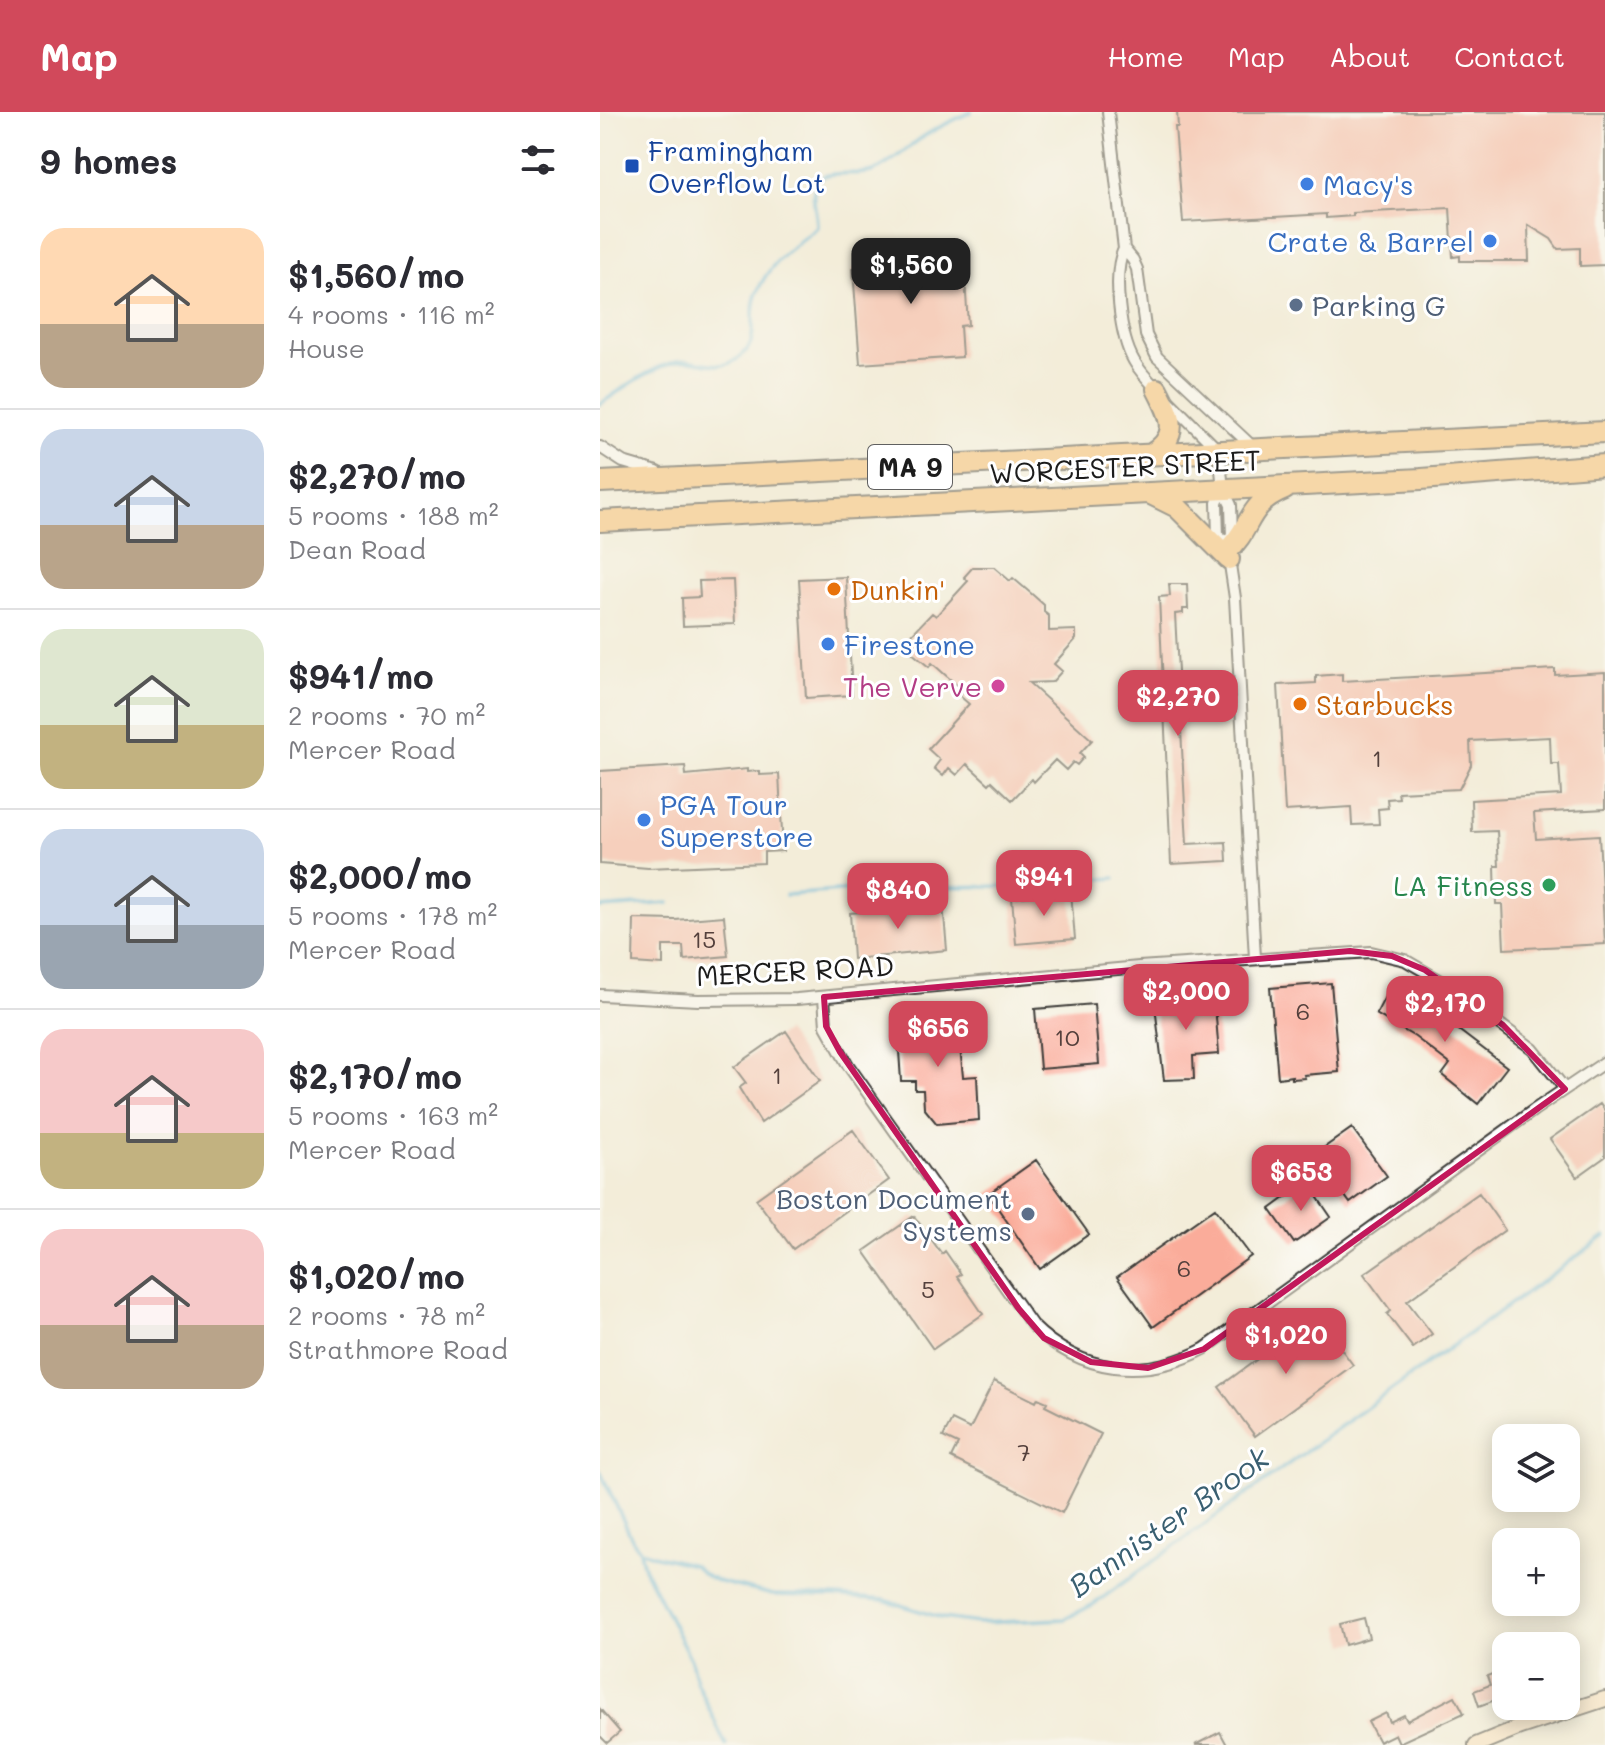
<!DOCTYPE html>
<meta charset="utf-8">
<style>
:root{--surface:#fff;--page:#f2f2f3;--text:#2b2b33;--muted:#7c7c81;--line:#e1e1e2;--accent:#d1495b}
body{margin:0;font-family:Mali,sans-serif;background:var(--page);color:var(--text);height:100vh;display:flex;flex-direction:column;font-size:30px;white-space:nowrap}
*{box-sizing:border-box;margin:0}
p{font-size:26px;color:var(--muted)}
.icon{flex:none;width:44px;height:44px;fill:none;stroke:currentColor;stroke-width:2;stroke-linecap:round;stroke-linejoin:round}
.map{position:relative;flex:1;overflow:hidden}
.sheet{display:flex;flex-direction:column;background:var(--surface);width:600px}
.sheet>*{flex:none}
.buttons{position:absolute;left:892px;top:1312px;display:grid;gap:16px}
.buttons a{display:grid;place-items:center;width:88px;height:88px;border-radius:16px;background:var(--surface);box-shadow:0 4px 20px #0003;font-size:40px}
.price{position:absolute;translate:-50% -68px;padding:0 18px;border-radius:16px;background:var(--accent);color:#fff;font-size:26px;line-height:52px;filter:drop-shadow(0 2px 4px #0008)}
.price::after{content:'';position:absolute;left:50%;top:48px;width:24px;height:18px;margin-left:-12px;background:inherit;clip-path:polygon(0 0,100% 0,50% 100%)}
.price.selected{background:#222;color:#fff}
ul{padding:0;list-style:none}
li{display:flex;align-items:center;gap:24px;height:200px;padding:0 40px}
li+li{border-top:2px solid var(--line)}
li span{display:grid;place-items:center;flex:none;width:224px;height:160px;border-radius:24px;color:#555}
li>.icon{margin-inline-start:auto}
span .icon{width:96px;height:96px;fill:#fffc;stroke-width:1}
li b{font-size:34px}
h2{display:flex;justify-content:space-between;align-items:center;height:96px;padding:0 40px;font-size:34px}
header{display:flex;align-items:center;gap:48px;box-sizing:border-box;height:112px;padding:0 40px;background:var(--accent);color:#fff}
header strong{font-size:38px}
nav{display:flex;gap:44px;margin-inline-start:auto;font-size:28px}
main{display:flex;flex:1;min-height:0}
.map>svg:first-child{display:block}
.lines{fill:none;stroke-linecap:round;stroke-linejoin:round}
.stream{stroke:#5db1d9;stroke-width:4}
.building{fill:#faac9a}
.street-casing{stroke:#3c3b38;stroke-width:14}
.secondary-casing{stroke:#3c3b38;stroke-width:18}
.highway-casing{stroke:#3c3b38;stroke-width:24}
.street{stroke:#fff;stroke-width:10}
.secondary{stroke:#fde5c5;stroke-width:14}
.highway{stroke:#fbbd6e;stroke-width:20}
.marked{fill:none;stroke:#c2185b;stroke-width:6;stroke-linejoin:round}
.transit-dot{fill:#1a4fb4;stroke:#fff;stroke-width:3}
.shop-dot{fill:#3f7fe0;stroke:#fff;stroke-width:3}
.service-dot{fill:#5c6f8a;stroke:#fff;stroke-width:3}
.food-dot{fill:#e8710a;stroke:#fff;stroke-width:3}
.hotel-dot{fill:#d1479c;stroke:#fff;stroke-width:3}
.leisure-dot{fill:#2e9e5b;stroke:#fff;stroke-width:3}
.labels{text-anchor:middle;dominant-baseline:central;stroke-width:6;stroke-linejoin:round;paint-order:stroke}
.number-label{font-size:24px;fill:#54403c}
.shield{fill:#fff;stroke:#606060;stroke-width:2}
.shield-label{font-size:26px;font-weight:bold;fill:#1c1c1c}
.transit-label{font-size:28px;fill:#164399;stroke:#fff;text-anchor:start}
.shop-label{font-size:28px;fill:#366cbe;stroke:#fff;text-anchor:start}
.service-label{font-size:28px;fill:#4e5e75;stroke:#fff;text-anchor:start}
.street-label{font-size:28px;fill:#1c1c1c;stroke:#fff}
.food-label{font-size:28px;fill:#c56008;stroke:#fff;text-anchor:start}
.hotel-label{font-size:28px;fill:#b23c85;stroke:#fff;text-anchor:end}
.leisure-label{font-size:28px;fill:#27864d;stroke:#fff;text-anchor:end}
.water-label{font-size:30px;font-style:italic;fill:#395f71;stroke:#fff}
</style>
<header>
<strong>Map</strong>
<nav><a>Home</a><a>Map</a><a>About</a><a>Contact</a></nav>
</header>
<main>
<section class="sheet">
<h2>9 homes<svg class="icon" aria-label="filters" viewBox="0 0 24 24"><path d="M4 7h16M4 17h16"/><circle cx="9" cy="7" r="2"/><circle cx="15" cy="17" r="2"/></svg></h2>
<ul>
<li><span style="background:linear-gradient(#ffd9b3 60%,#b9a48a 0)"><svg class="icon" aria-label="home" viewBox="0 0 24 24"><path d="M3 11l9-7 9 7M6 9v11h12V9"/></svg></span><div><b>$1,560/mo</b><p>4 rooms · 116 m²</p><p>House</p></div></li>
<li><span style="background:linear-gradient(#c9d6e8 60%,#b9a48a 0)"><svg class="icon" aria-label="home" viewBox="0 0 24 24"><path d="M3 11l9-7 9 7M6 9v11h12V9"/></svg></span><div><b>$2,270/mo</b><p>5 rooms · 188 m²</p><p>Dean Road</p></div></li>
<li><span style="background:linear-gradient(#dfe7d0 60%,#c2b280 0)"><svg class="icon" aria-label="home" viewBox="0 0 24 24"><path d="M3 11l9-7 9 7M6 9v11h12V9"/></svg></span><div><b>$941/mo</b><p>2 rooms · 70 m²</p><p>Mercer Road</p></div></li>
<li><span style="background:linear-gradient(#c9d6e8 60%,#9aa5b1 0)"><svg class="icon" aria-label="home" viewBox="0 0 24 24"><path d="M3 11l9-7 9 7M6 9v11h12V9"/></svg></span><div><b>$2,000/mo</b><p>5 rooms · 178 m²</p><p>Mercer Road</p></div></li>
<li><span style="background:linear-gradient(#f6c9c9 65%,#c2b280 0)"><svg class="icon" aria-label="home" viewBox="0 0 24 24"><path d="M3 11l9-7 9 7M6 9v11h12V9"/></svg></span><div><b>$2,170/mo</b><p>5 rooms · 163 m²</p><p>Mercer Road</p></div></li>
<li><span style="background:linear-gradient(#f6c9c9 60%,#b9a48a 0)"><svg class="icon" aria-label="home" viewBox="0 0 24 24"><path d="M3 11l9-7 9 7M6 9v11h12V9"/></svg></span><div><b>$1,020/mo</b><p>2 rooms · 78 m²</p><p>Strathmore Road</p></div></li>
</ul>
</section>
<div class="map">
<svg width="1005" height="1633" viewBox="0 0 1005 1633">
<rect width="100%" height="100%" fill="#fff"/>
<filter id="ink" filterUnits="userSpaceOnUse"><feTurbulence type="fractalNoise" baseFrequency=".0125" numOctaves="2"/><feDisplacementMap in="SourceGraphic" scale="16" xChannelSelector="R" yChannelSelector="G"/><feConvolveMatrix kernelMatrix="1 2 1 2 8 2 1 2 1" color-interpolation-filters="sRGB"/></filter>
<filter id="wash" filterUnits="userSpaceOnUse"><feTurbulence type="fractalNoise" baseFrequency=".006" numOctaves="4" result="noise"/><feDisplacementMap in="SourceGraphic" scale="32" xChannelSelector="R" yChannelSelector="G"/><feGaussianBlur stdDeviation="1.8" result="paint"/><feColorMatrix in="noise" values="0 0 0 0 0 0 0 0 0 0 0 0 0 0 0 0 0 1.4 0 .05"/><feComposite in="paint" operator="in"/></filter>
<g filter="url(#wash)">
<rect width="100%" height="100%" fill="#f3edd9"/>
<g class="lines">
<!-- stream -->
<path class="stream" d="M0,292C24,276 46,259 74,250C94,244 116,260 134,249C164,232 147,207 156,183C164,162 180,144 198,131C204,125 211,122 217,115C218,100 207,79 220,67C230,57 257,65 274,59C293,51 308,34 326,23C340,14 356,7 371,0
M186,783L280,776L407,774L515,766
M0,796L69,791
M0,1359L33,1429L40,1438L53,1443L93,1453L106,1464L120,1470L173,1483L235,1484L284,1488L342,1506L378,1511L465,1507L494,1492L1005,1124
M40,1439L44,1456L91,1548L96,1569L126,1633"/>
</g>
<g id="blocks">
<!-- building -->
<path class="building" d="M577,0H1005V153L980,154V136L958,137L951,127L928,113L929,149H860V144L853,145L850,96L753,101V104L726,106V102L583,110L575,15H578Z
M363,135L368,213L360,214L362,245L260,252L253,157L280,141Z
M373,455H394L410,469L413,466L434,484L444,493V500L449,504V519L476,518V527L454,552L462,559L452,570L429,571L492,628L480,641L484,645L477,653L473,650L466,658L455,648L434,670L432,667L412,688L392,669L389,672L367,652L357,663L349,656L343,664L334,656L340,648L328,637L369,592L361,585V577L332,551L329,555L311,540L310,524L332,501L336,504L368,469L364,465Z
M246,465L252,583L206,586L199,467Z
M133,468L135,512L83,514L82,486L100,485L99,469Z
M569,472H587L588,497H583V501L575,502L587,732L626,730L627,749L571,752L559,485L570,484Z
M955,557V563L1005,560V697L934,701L936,727L999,723L1005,832L904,837L902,792H896L895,754H899L897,719L872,720L871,688L961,683L959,652H951L950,625L870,629L871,653L859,677L798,680L799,686L787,687L788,696L778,697L779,712L752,713L751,695L685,699L678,573L716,571V564L742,562V569Z
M85,654L86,663L147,657V660L160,659V663L179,662L183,739L164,740V751L48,756L0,752V659Z
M471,780L475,827L416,832L412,786Z
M308,789L309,795L343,792L347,838L253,847L250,801L297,797L296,790Z
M124,804L128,844L84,848L83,834H63V853L33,851L34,807L75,808Z
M731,871L739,960L704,963L705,966L692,967V964L678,966L670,876Z
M790,875L831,897L907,955L878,992L842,963L850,952L815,925L776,902Z
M614,881L619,942L593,944L594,967L564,968L554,886Z
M494,892L499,952L440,957L435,897Z
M357,904L363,965L377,964L379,1008L337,1012L324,996L323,978H315V969H301L297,909Z
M186,919L220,969L161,1011L139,976L146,971L134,955Z
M1000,992L1005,999V1045L977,1065L950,1027Z
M752,1016L787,1064L750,1091L715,1042Z
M253,1018L289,1068L193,1137L156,1087Z
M436,1048L489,1122L440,1157L388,1082Z
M707,1070L731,1105L694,1131L670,1097Z
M879,1081L905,1118L807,1189L832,1222L813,1236L787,1202L791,1199L764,1162Z
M615,1096L651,1144L553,1215L517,1165Z
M314,1104L342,1142L345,1139L361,1162L357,1164L383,1202L333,1237L264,1139Z
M717,1204L753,1253L655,1324L619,1275Z
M394,1269L436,1290L438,1286L447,1290L445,1294L501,1322L462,1401L351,1346L358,1332L343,1325L352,1308L370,1317Z
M764,1506L769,1526L745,1533L740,1512Z
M902,1558L906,1567V1584L879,1594L874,1579L890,1573L887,1564Z
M855,1584L864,1601L799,1631L795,1622L779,1630L768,1610L786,1601L790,1610L804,1603L807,1609Z
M0,1597L20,1620L7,1631L0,1624Z
M620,1620L627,1633H595Z"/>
</g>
</g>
<g filter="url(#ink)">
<use href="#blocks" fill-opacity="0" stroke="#3c3b38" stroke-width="2"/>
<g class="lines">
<!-- street casing -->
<g class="street-casing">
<path id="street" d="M508,0L524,137C512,162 520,225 534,249C540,260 549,269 558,278
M524,137L533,148L537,157L546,223L557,245L655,337
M569,289L619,339L623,377L631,393L632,425L627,428
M0,335L23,350L57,360
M623,377L617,391L618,424L626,430
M629,446L635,486L655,846
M0,883L98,888L197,887L539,855L771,840L805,848L843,870L933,937L965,977
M224,885L226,914L248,953L432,1213C481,1262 545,1268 604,1237L934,998L1005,950"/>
</g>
<!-- secondary casing -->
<g class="secondary-casing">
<path id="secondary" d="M876,1633L920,1615L1005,1587"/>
</g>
<!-- highway casing -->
<g class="highway-casing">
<path id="highway" d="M550,343C582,324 571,304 557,277
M0,370L1005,320
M551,382L577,395L629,447
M0,409L821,367L1005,353
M627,439C653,416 645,393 685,377"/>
</g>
<!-- street -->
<use href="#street" class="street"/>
<!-- secondary -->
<use href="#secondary" class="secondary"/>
<!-- highway -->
<use href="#highway" class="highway"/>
</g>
</g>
<!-- marked area -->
<path d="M0 0H1005V1633H0ZM750,839L792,844L825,858L903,913L965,977L604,1237L548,1256L491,1250L444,1226L419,1197L240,940L226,914L224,885Z" fill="#f3edd9" fill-opacity=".55" fill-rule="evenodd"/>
<path class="marked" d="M750,839L792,844L825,858L903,913L965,977L604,1237L548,1256L491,1250L444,1226L419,1197L240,940L226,914L224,885Z"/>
<!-- markers -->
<rect class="transit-dot" x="24" y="46" width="16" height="16" rx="4"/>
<g class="shop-dot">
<circle cx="707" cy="72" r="8"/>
<circle cx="890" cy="129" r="8"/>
<circle cx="228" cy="532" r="8"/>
<circle cx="44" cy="708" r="8"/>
</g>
<g class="service-dot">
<circle cx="696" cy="193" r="8"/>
<circle cx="428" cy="1102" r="8"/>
</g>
<g class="food-dot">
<circle cx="234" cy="477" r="8"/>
<circle cx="700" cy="592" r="8"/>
</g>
<circle class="hotel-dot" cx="398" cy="574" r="8"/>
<circle class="leisure-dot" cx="949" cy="773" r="8"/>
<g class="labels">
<!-- number labels -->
<g class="number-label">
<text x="777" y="645">1</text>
<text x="104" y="826">15</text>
<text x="703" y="898">6</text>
<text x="467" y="924">10</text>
<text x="177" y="962">1</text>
<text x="584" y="1155">6</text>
<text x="328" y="1176">5</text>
<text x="424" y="1339">7</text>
</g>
<!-- shield labels -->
<rect class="shield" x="268" y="333" width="84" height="44" rx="6"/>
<g class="shield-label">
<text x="310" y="355">MA 9</text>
</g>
<!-- transit labels -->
<g class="transit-label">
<text x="48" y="38">Framingham<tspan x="48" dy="32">Overflow Lot</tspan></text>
</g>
<!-- shop labels -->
<g class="shop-label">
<text x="723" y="72">Macy's</text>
<text x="874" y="129" text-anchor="end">Crate &amp; Barrel</text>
<text x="244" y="532">Firestone</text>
<text x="60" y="692">PGA Tour<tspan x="60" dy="32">Superstore</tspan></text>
</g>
<!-- service labels -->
<g class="service-label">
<text x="712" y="193">Parking G</text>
<text x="412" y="1086" text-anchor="end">Boston Document<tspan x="412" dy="32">Systems</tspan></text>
</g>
<!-- street labels -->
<g class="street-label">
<text transform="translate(525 354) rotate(-3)">WORCESTER STREET</text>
<text transform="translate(195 858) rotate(-3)">MERCER ROAD</text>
</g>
<!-- food labels -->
<g class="food-label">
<text x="250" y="477">Dunkin'</text>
<text x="716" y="592">Starbucks</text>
</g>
<!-- hotel labels -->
<g class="hotel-label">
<text x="382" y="574">The Verve</text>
</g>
<!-- leisure labels -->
<g class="leisure-label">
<text x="933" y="773">LA Fitness</text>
</g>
<!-- water labels -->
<g class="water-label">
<text transform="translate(568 1409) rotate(-35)">Bannister Brook</text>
</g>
</g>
</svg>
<div class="buttons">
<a><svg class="icon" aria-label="layers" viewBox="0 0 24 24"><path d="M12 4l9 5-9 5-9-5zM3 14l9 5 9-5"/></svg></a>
<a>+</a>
<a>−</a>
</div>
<b class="price selected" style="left:311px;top:194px">$1,560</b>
<b class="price" style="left:578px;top:626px">$2,270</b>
<b class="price" style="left:444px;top:806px">$941</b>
<b class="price" style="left:298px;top:819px">$840</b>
<b class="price" style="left:586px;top:920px">$2,000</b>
<b class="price" style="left:845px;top:932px">$2,170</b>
<b class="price" style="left:338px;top:957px">$656</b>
<b class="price" style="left:701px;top:1101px">$653</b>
<b class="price" style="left:686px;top:1264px">$1,020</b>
</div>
</main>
